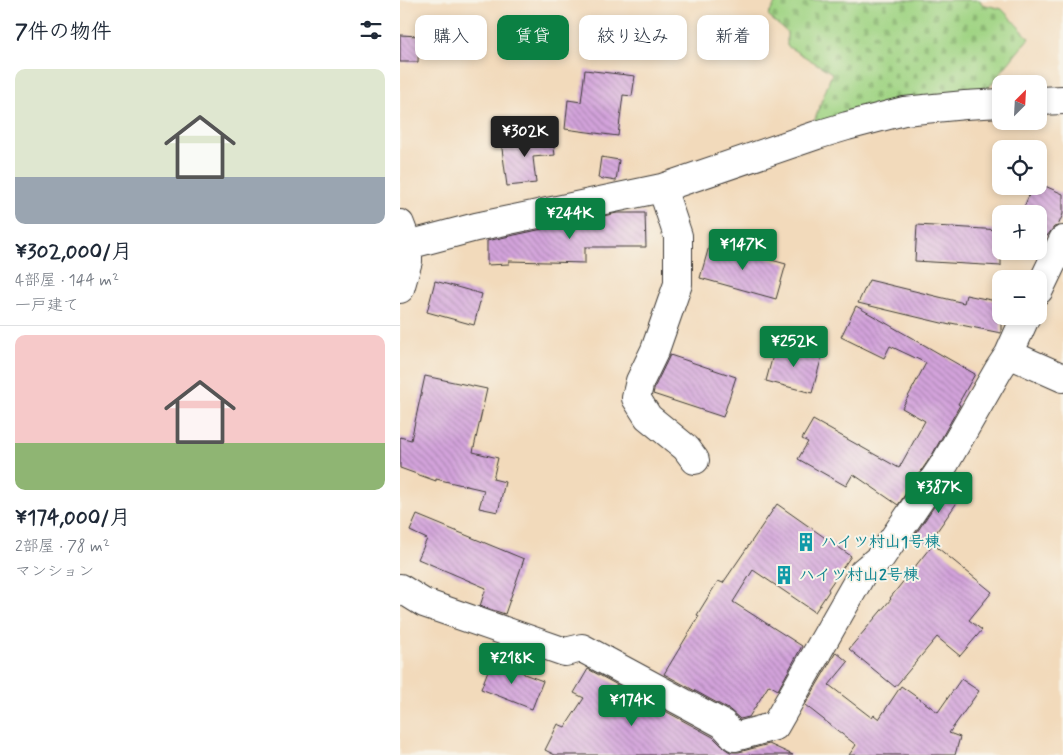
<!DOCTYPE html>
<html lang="ja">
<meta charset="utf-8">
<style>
:root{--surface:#fff;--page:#f2f2f3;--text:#1f2937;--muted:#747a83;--line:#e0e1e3;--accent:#0b8043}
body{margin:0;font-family:Mynerve,"Klee One",sans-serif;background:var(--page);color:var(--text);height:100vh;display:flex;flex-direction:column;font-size:19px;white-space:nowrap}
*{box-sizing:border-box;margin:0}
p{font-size:16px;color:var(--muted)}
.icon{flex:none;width:28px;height:28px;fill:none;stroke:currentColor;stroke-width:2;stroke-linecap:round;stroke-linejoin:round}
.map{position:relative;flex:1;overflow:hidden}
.side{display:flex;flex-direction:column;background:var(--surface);width:400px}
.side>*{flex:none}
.top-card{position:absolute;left:15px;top:15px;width:475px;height:45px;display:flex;gap:10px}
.needle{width:32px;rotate:24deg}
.tools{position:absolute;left:592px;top:75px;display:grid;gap:10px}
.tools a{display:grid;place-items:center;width:55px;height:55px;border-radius:10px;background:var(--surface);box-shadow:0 2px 8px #0003;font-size:25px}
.price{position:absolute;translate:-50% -42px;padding:0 11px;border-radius:5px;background:var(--accent);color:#fff;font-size:16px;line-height:32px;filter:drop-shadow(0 1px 2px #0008)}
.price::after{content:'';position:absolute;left:50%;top:30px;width:15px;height:11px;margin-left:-8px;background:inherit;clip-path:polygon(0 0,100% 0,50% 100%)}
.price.active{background:#222;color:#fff}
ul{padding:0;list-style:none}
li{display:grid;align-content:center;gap:10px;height:265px;padding:0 15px}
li+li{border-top:1px solid var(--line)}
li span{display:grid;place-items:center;height:155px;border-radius:10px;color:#555}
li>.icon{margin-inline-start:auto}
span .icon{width:90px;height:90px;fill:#fffc;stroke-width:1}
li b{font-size:21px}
h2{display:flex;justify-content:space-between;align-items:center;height:60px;padding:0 15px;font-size:21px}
.pill{padding:0 18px;border-radius:10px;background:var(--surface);box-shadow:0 2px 8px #0003;font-size:18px;line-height:45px}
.pill.active{background:var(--accent);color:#fff}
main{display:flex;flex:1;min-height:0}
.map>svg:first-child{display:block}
.cemetery{fill:url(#cemetery-stones);stroke:#5e7850}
.building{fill:url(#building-back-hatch)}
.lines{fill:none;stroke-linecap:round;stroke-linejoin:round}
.minor-casing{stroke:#3c3834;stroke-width:30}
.minor{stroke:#fff;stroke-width:28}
.labels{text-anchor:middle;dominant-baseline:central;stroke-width:4;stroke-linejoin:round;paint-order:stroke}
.culture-label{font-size:16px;font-weight:bold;fill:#0d838f;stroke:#f7f3e8;text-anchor:start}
</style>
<main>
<section class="side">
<h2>7件の物件<svg class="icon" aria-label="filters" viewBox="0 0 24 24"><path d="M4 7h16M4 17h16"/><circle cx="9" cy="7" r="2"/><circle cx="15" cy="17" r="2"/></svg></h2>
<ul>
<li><span style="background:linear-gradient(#dfe7d0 70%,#9aa5b1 0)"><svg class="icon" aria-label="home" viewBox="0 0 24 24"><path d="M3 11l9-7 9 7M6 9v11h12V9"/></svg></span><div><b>¥302,000/月</b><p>4部屋 · 144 m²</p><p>一戸建て</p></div></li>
<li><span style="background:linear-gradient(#f6c9c9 70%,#8fb573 0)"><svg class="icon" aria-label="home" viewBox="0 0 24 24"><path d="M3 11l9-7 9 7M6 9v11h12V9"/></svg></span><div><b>¥174,000/月</b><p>2部屋 · 78 m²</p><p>マンション</p></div></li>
</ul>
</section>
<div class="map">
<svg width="663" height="755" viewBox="0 0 663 755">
<defs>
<pattern id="cemetery-stones" width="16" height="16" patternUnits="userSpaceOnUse" patternTransform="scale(1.25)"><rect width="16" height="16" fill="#a0d484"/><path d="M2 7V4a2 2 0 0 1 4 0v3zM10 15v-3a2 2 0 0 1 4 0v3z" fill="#89b571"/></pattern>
<pattern id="building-back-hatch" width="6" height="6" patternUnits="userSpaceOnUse" patternTransform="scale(1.25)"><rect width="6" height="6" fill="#d3a3db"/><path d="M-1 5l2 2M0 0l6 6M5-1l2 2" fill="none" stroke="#aa84b1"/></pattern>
</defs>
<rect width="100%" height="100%" fill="#f7f3e8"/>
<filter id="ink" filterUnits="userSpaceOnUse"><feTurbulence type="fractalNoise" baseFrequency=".02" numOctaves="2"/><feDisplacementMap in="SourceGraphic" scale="10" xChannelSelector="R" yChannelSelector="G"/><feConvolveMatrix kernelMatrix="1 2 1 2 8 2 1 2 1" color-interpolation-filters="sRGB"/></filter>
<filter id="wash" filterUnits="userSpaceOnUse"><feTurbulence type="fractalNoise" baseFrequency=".0096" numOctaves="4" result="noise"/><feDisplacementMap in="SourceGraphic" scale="20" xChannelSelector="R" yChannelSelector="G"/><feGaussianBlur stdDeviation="1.12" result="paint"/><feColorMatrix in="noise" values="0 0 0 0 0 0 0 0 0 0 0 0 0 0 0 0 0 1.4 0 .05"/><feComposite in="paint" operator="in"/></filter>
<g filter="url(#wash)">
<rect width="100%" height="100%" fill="#f2dabb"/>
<!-- cemetery -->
<path class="cemetery" d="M377,0H580L582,4L602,9L629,38L580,98L411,130L432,73L387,46V32L368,16Z"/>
<g id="blocks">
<!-- building -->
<path class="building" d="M0,35L19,36L18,62H0Z
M185,70L235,76L232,96L223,95L218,136L165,129L168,100L181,102Z
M152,134L155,155L133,157L136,183L107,186L101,141Z
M201,157L219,160L216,181L198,178Z
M633,186H645L663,194V214L658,226L654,227L647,236L639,233V214H621Z
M217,213H245L246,247H185V263L109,261V264L87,265V241Z
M517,225L601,230V266L515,261Z
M310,243L386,264L376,299L300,278Z
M469,280L564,303L566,295L601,302V333L551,323L550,325L458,303Z
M35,281L82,294L74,325L27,312Z
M456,306L575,374L558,404L560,405L532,455L498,505L453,474L446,486L398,459L408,442L402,439L413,420L499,468L525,421L502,408L526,363L490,346L484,358L441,337Z
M376,344L422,356L412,393L366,381Z
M270,355L336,377L323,417L253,394L255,386Z
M25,376L87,389L73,452L98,458L93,479L105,482L98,512L79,508L84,490L36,479V481L0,468V437L11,440Z
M549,484L563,494L528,544L515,535Z
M377,504L451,556L428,589L429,591L415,612L353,570L333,602L402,646L378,690L369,685L349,717L340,719L330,710L264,674L299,616L297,615L318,581L323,583Z
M17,515L124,559L105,614L80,606L86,588L18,559L27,539L10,531Z
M533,544L592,592L569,620L582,630L560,656L537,637L495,687L449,649L491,599L490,598Z
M436,652L448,662L429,685L472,718L474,715L479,719L501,686L538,712L561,679L579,691L549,733L560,737L555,755H449L456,745L405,705Z
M92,660L124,673V674L143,681L132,709L81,689Z
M188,669L313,737L324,748L330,752H339L369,744L393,755H155L145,750L158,724L165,727L184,698L174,693Z"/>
</g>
</g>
<g filter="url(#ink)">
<use href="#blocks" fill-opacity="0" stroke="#3c3834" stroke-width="1"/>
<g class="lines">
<!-- minor casing -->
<g class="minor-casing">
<path id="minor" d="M639,101L663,100
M262,188L278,236V284L255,350L240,381L236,398L248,417L286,448L295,460
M0,224L8,245V261L0,289
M0,246L8,245L76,227L262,188L417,135L447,126L504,111L565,105L601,103
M639,290L663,240
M609,354L663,378
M0,588L24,603L165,652L182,648L323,724L335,737
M335,737L375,726L463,572L481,557L545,463L599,369L609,354L626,316"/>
</g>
<!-- minor -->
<use href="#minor" class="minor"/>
</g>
</g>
<!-- icons -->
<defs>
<g id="building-bare" transform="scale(1.5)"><path d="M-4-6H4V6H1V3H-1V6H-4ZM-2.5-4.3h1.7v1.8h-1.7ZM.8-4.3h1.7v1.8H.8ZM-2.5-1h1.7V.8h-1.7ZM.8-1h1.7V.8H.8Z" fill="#0f9aa8" stroke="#f7f3e8" stroke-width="2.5" paint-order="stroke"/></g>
</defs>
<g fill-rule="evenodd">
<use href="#building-bare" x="406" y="542"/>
<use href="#building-bare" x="384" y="575"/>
</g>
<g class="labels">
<!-- culture labels -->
<g class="culture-label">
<text x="421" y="542">ハイツ村山1号棟</text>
<text x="399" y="575">ハイツ村山2号棟</text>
</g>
</g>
</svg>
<div class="tools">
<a><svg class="needle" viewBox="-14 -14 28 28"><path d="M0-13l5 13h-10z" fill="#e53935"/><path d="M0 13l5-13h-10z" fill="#747a83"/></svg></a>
<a><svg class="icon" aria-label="locate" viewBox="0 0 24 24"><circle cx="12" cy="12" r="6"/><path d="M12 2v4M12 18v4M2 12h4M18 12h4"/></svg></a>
<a>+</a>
<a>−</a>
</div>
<b class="price active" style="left:125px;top:158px">¥302K</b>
<b class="price" style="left:170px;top:240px">¥244K</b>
<b class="price" style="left:343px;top:271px">¥147K</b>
<b class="price" style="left:394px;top:368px">¥252K</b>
<b class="price" style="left:539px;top:514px">¥387K</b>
<b class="price" style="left:112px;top:685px">¥218K</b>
<b class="price" style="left:232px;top:727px">¥174K</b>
<div class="top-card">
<a class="pill">購入</a>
<a class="pill active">賃貸</a>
<a class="pill">絞り込み</a>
<a class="pill">新着</a>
</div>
</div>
</main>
